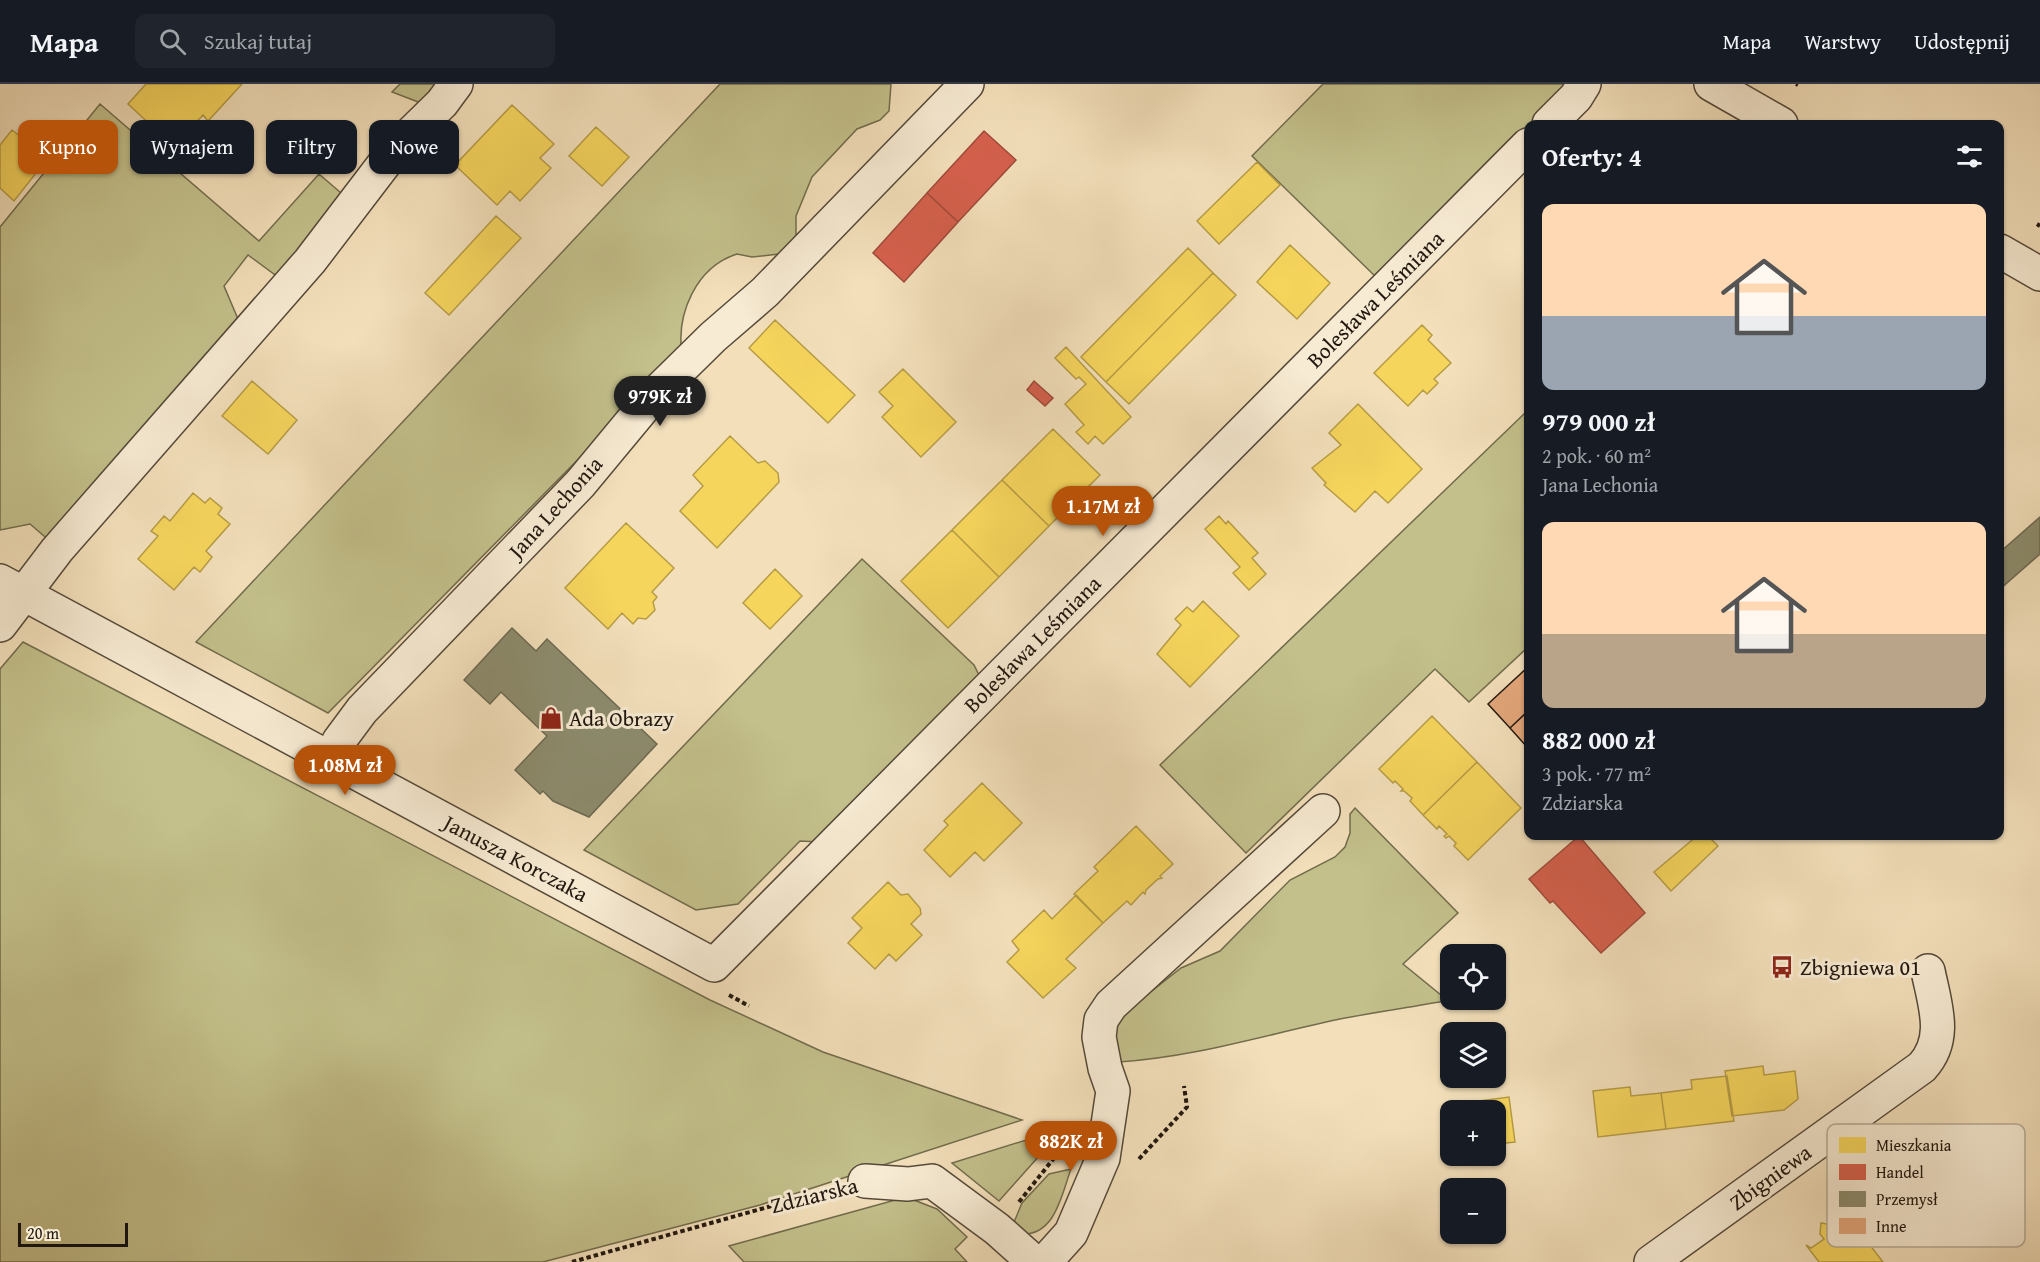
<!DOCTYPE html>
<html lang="pl">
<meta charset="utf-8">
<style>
:root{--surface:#171b24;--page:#20242c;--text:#f1f3f6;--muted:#9ea1a6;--line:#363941;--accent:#b45309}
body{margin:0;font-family:"Gentium Book Plus",serif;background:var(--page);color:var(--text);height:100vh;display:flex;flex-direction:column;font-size:22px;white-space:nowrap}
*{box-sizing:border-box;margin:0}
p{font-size:20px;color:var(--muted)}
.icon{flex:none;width:33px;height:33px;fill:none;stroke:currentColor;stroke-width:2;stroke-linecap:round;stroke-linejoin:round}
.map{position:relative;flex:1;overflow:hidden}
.side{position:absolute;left:1524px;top:36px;width:480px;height:720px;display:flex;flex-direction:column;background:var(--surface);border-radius:12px;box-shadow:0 2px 4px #0004}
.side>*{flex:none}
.hud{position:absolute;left:18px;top:36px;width:570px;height:54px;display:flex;gap:12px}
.tools{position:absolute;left:1440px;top:860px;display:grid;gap:12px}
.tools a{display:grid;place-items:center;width:66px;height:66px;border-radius:12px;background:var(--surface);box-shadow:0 2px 4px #0004;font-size:30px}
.scale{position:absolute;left:18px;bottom:15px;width:110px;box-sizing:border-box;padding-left:6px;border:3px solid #20170f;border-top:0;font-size:16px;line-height:21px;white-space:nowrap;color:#20170f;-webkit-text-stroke:4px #f7ebd3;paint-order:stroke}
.price{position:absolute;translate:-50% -51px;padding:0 14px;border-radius:21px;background:var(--accent);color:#fff;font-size:20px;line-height:39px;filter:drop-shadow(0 2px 3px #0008)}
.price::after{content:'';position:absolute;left:50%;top:36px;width:18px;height:14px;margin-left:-9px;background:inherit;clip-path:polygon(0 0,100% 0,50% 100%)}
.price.on{background:#222;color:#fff}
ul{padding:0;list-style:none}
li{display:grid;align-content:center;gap:12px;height:318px;padding:0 18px}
li span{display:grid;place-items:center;height:186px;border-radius:12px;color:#555}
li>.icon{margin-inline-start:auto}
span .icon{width:108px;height:108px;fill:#fffc;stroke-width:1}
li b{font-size:26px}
h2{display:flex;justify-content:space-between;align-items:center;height:72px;padding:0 18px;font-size:26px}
.chip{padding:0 21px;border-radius:12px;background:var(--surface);box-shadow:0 2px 4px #0004;font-size:21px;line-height:54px}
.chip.on{background:var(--accent);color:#fff}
header{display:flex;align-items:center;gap:36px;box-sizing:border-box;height:84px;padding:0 30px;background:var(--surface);border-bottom:2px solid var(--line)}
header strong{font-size:28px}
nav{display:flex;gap:33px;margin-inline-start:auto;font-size:21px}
.search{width:420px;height:54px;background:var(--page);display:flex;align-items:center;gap:15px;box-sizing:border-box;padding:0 21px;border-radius:12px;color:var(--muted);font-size:22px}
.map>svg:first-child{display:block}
.green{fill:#c3c08b;stroke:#726c4d;stroke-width:1.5}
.homes{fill:#f6d55c;stroke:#b69c45;stroke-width:1.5}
.shops{fill:#d6604d;stroke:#9f4a3a;stroke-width:1.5}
.industry{fill:#8c8c6e;stroke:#6c6952;stroke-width:1.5}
.building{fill:#e4a77b;stroke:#20170f;stroke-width:1.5}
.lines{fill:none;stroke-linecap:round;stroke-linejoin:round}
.minor-casing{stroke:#55493a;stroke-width:36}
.path{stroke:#20170f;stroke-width:4;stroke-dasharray:4.5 3;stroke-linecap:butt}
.minor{stroke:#f7ebd3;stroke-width:33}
.labels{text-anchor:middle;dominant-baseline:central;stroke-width:6;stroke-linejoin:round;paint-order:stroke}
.street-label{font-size:22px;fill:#20170f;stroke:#f7ebd3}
.poi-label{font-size:22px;fill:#20170f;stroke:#f7ebd3;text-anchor:start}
.key{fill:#f7ebd3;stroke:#b6ab98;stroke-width:1.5}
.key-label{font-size:16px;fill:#20170f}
</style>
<header>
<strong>Mapa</strong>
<div class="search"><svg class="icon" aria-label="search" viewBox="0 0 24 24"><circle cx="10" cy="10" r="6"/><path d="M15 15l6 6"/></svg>Szukaj tutaj</div>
<nav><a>Mapa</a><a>Warstwy</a><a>Udostępnij</a></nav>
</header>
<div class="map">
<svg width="2040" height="1178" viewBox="0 0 2040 1178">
<rect width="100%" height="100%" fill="#f3e0bb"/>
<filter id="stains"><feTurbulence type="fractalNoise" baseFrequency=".00333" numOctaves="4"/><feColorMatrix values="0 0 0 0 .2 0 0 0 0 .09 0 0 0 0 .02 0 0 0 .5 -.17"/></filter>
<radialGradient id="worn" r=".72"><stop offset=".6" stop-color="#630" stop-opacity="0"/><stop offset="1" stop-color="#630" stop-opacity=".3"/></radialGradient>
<!-- green -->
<path class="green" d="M400,0H438L421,19L392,8Z
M720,0H891L889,27L880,36L857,45L812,93L796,132V153L779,170L752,173L737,170C696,183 676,230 682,270L328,629L196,558Z
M1323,0H1571L1536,40H1528V48L1379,196L1252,72Z
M100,20L259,157L319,90L348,115L282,196L248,171L224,202L241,242L51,458L30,440L0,446V143Z
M1528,326V563L1469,618L1435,585L1246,769L1160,681Z
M862,475L974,581L980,593L820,758L800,757L738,820L696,826L584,766Z
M23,558L710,916L823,968L1022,1036L760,1121L543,1178H0V585Z
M1355,724L1458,829L1403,880L1441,911H1450L1445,917C1411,923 1378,928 1345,934C1267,950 1201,972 1119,978L1115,966V936L1181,884L1220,867L1290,796L1335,773L1345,763L1350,749V730Z
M1036,1053L1048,1062L999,1117L952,1079Z
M1071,1085C1061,1112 1055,1154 1018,1150L1012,1143L1022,1119L1049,1090Z
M906,1113L937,1125L967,1153L955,1165L967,1178H744L729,1162Z"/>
<!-- homes -->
<path class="homes" d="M146,0H242L208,37L203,31L183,53L166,37L157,47L128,20Z
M512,21L554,60L540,74L551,84L520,117L510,107L497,121L455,81Z
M596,43L629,73L602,102L569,72Z
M12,46L43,70L44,68L48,70L46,73L48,74L14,117L0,104V61Z
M1257,78L1280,101L1219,160L1197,137Z
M496,132L521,154L449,231L425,209Z
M1290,161L1330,199L1297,235L1257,198Z
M1188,164L1213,189L1106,298L1081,273Z
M1213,189L1236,211L1129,320L1106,298Z
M775,236L855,311L828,339L749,264Z
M1422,241L1432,251L1428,256L1451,279L1434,295L1438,299L1427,310L1423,306L1408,322L1374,289Z
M1066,263L1131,333L1103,360L1095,352L1088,360L1076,348L1084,341L1065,320L1086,300L1079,293L1076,295L1055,274Z
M903,285L956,338L921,373L882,333L893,322L879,308Z
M252,297L297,336L268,370L222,332Z
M1358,320L1422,385L1388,419L1375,407L1355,428L1324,401L1326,399L1312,384L1341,361L1329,349Z
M1053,345L1100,391L1049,442L1002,396Z
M730,352L758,379L765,377L778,389L779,398L717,464L680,427L703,402L693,391Z
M1002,396L1049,442L999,493L952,446Z
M193,409L205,419L210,414L222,424L218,430L230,440L206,467L212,473L200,488L194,483L174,506L138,475L158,452L151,447L164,432L170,437Z
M1219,432L1226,440L1228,437L1258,469L1252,474L1266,490L1249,506L1233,489L1240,483L1205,445Z
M626,439L674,484L652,508L657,513L653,518L655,526L646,535L638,534L633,540L622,529L608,545L565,504Z
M952,446L999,493L948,544L901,497Z
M775,485L802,512L770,545L743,519Z
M1203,517L1239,552L1190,603L1157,570L1181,541L1175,535L1187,523L1193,528Z
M1432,632L1477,678L1423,731L1410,717L1412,714L1404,707H1401L1403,705L1395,697L1393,699L1379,685Z
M1477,678L1521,724L1468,776L1454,762L1456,759L1449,752L1446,754L1444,752L1447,750L1439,742L1437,745L1423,731Z
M982,699L1022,739L984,777L975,768L950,793L924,766L948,741L944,737Z
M1136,742L1173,780L1160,792L1162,794L1158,795L1146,806L1145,810L1143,808L1131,821L1127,817L1103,839L1074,810L1098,787L1094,783Z
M1697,752H1708L1718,762L1671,807L1654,788Z
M888,798L901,811L908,810L920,824L921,830L911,840L922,851L896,877L889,870L875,885L848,859L862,844L852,834Z
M1076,811L1103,839L1066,875L1076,884L1043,914L1007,878L1019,866L1012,857L1044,826L1052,835Z
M1763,982L1764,991L1795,987L1798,1015L1784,1026L1732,1032L1725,987Z
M1727,992L1734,1037L1666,1045L1661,1009L1692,1005L1691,996Z
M1630,1003L1631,1012L1661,1009L1666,1045L1598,1053L1593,1007Z
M1509,1013L1515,1058L1496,1060V1026H1457L1456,1020Z
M1846,1130L1883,1178H1819L1806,1161L1811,1164L1824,1155L1820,1150L1821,1139L1832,1141Z"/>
<!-- shops -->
<path class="shops" d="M984,47L1016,76L958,138L927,109Z
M927,109L958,138L904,198L873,169Z
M1034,297L1053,314L1045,322L1027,306Z
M1579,752L1645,829L1601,869L1553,817L1550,819L1529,795Z"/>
<!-- industry -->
<path class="industry" d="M2040,433V470L2000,505V468Z
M512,544L536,567L547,555L657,660L589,733L553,717L543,707L540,710L515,686L547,652L501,608L490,620L464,596Z"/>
<!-- building -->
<path class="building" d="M1528,583V627L1510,644L1488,620Z
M1528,627V664L1510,644Z"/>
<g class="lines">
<!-- minor casing -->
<g class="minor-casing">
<path id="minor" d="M1711,0L1781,40
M1549,40L1576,13L1584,0
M2000,167L2040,190
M0,497L714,881L1528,61
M0,541L57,466L310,177L397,63L442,19L456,0
M331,675L339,657L362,626L580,400L653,312L713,253L765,208L967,0
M865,1097L908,1100L932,1097L997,1145L1034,1178
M1045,1178L1071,1149L1103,1074L1113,1007L1105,984L1099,953L1101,936L1111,921L1323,727
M1651,1178L1922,983C1948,955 1935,921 1928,887"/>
</g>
<!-- path -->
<path class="path" d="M1796,0L1798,1
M2037,140L2040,142
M729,911L749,922
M1139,1075L1187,1023L1184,1002
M1019,1118L1054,1074L1067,1070
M572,1178L832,1105"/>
<!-- minor -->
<use href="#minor" class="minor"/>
</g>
<!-- icons -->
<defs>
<g id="shop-bare" transform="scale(1.8)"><path d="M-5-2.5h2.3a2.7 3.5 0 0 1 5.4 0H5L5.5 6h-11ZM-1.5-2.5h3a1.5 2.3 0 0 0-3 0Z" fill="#8f2418" stroke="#f7ebd3" stroke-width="2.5" paint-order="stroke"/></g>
<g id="bus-bare" transform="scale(1.8)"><path d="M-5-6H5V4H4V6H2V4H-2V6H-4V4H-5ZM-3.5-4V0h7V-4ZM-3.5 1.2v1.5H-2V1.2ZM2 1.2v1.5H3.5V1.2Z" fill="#8f2418" stroke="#f7ebd3" stroke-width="2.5" paint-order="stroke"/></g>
</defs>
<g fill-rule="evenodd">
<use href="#shop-bare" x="551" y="634"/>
<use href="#bus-bare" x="1782" y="883"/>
</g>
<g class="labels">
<!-- street labels -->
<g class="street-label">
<text transform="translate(1375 215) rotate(-45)">Bolesława Leśmiana</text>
<text transform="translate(555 423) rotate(-48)">Jana Lechonia</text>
<text transform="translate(1032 560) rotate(-45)">Bolesława Leśmiana</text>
<text transform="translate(516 774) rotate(28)">Janusza Korczaka</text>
<text transform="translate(1770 1093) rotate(-36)">Zbigniewa</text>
<text transform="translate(814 1111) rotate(-14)">Zdziarska</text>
</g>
<!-- poi labels -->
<g class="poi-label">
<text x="569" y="634">Ada Obrazy</text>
<text x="1800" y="883">Zbigniewa 01</text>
</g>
</g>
<!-- legend -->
<rect x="1827" y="1040" width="198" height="123" rx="9" class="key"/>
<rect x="1839" y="1053" width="27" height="16" fill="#f6d55c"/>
<rect x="1839" y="1080" width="27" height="16" fill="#d6604d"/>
<rect x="1839" y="1107" width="27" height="16" fill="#8c8c6e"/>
<rect x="1839" y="1134" width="27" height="16" fill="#e4a77b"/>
<g class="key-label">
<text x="1876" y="1067">Mieszkania</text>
<text x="1876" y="1094">Handel</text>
<text x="1876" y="1121">Przemysł</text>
<text x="1876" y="1148">Inne</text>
</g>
<rect width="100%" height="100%" filter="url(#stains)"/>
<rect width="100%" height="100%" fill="url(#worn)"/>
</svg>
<div class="tools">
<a><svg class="icon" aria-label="locate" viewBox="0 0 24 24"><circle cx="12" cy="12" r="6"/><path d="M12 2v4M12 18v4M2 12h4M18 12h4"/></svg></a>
<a><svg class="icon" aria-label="layers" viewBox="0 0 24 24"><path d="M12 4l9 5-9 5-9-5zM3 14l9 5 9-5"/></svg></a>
<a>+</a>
<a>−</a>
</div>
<div class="scale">20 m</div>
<b class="price on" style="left:660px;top:343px">979K zł</b>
<b class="price" style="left:1103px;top:453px">1.17M zł</b>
<b class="price" style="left:345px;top:712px">1.08M zł</b>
<b class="price" style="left:1071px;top:1088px">882K zł</b>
<div class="hud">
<a class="chip on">Kupno</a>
<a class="chip">Wynajem</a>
<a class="chip">Filtry</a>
<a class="chip">Nowe</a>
</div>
<section class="side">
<h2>Oferty: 4<svg class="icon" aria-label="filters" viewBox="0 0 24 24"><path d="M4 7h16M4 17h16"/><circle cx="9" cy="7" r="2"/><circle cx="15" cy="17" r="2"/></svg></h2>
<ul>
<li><span style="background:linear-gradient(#ffd9b3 60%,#9aa5b1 0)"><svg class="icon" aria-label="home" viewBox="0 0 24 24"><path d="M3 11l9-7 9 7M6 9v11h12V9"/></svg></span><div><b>979 000 zł</b><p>2 pok. · 60 m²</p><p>Jana Lechonia</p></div></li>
<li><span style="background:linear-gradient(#ffd9b3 60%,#b9a48a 0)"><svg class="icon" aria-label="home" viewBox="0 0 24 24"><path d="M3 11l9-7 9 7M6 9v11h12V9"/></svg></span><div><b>882 000 zł</b><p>3 pok. · 77 m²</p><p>Zdziarska</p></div></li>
</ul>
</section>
</div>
